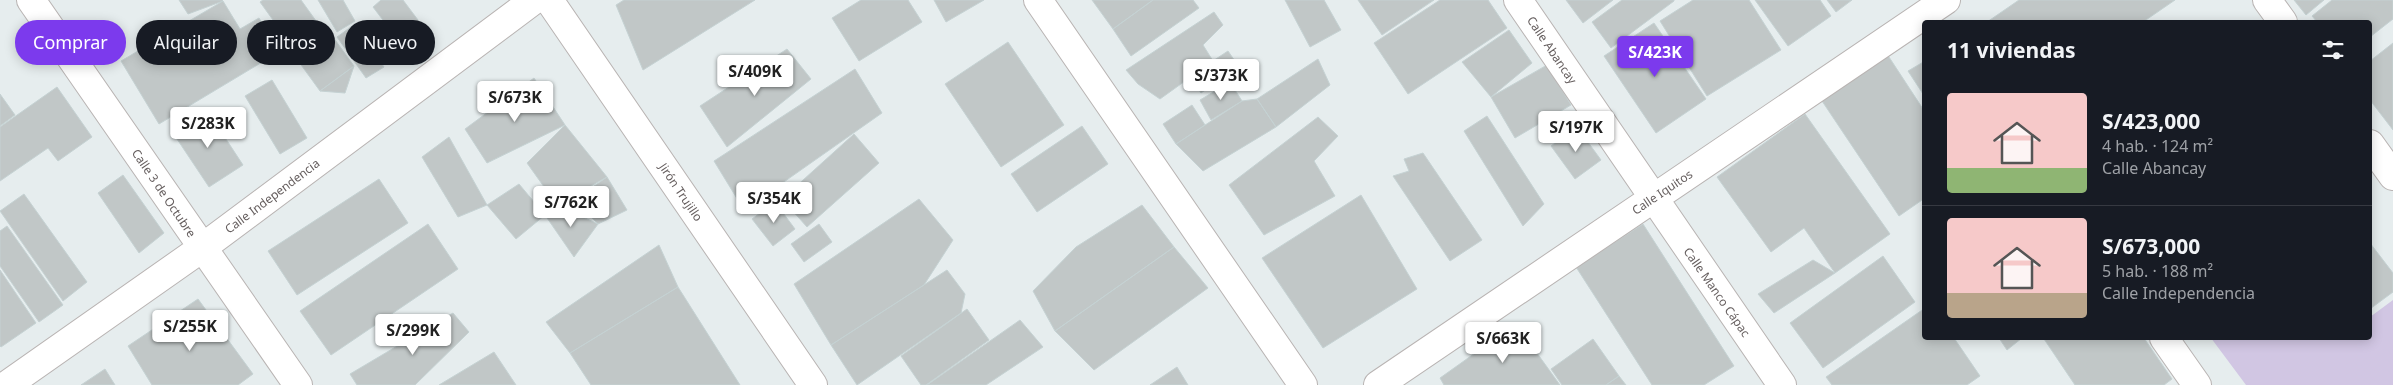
<!DOCTYPE html>
<html lang="es">
<meta charset="utf-8">
<style>
:root{--surface:#171b24;--page:#242831;--text:#f1f3f6;--muted:#9ea1a6;--line:#363941;--accent:#7c3aed}
body{margin:0;font-family:"Noto Sans",sans-serif;background:var(--page);color:var(--text);height:100vh;display:flex;flex-direction:column;font-size:19px;white-space:nowrap}
*{box-sizing:border-box;margin:0}
p{font-size:16px;color:var(--muted)}
.icon{flex:none;width:28px;height:28px;fill:none;stroke:currentColor;stroke-width:2;stroke-linecap:round;stroke-linejoin:round}
.map{position:relative;flex:1;overflow:hidden}
.panel{position:absolute;left:1922px;top:20px;width:450px;height:320px;display:flex;flex-direction:column;background:var(--surface);border-radius:5px;box-shadow:0 2px 12px #0003}
.panel>*{flex:none}
.guide{position:absolute;left:15px;top:20px;width:475px;height:45px;display:flex;gap:10px}
.price{position:absolute;translate:-50% -42px;padding:0 11px;border-radius:5px;background:#fff;color:#222;font-size:16px;line-height:32px;filter:drop-shadow(0 1px 2px #0008)}
.price::after{content:'';position:absolute;left:50%;top:30px;width:15px;height:11px;margin-left:-8px;background:inherit;clip-path:polygon(0 0,100% 0,50% 100%)}
.price.active{background:var(--accent);color:#fff}
ul{padding:0;list-style:none}
li{display:flex;align-items:center;gap:15px;height:125px;padding:0 25px}
li+li{border-top:1px solid var(--line)}
li span{display:grid;place-items:center;flex:none;width:140px;height:100px;border-radius:5px;color:#555}
li>.icon{margin-inline-start:auto}
span .icon{width:60px;height:60px;fill:#fffc;stroke-width:1}
li b{font-size:21px}
h2{display:flex;justify-content:space-between;align-items:center;height:60px;padding:0 25px;font-size:21px}
.chip{padding:0 18px;border-radius:22px;background:var(--surface);box-shadow:0 2px 12px #0003;font-size:18px;line-height:45px}
.chip.active{background:var(--accent);color:#fff}
.map>svg:first-child{display:block}
.green{fill:#d1c6e3}
.building{fill:#c1c7c7;stroke:#c5d2d3}
.lines{fill:none;stroke-linecap:round;stroke-linejoin:round}
.street-casing{stroke:#b9b4b3;stroke-width:30}
.street{stroke:#fff;stroke-width:28}
.labels{text-anchor:middle;dominant-baseline:central;stroke-width:4;stroke-linejoin:round;paint-order:stroke}
.street-label{font-size:12px;fill:#655e5e;stroke:#fff}
</style>
<div class="map">
<svg width="2393" height="385" viewBox="0 0 2393 385">
<rect width="100%" height="100%" fill="#e6edee"/>
<!-- green -->
<path class="green" d="M2393,300V385H2246L2211,338H2370V317Z"/>
<!-- building -->
<path class="building" d="M179,0H222L223,1L188,14Z
M263,0H301L319,25L291,45L260,2Z
M318,0H343L355,21L337,32Z
M381,0H403L433,40L411,57L373,7Z
M624,0H755L643,70L616,5Z
M861,0H908L922,22L859,61L832,18Z
M934,0H984L946,22Z
M1092,0H1153L1113,29Z
M1153,0H1193L1199,8L1131,56L1113,29Z
M1285,0H1324L1341,30L1310,47Z
M1358,0H1434L1382,35Z
M1440,0H1488L1507,28L1408,94L1374,43Z
M1566,0H1613L1583,23Z
M1622,0H1674V1L1611,48L1592,22Z
M1693,0H1749L1781,50L1707,96L1660,21Z
M1755,0H1820L1831,16L1788,46Z
M1827,0H1852L1836,12Z
M2019,0H2175L2143,22H1987Z
M2294,0H2324L2306,15Z
M2332,0H2393V19L2370,37V22H2317L2312,16Z
M223,1L240,29L259,18L279,52L159,124L121,61Z
M1214,12L1223,25L1203,45L1213,61L1160,99L1138,84L1126,70Z
M1654,23L1706,99L1656,133L1604,56Z
M355,24L384,67L366,78L337,37Z
M325,26L354,66L320,91L291,51Z
M1509,30L1532,63L1491,97L1462,62Z
M1008,42L1064,125L1001,167L945,84Z
M2393,43V130L2370,100V61Z
M787,49L811,79L727,147L700,106Z
M1228,51L1239,67L1201,93L1190,76Z
M1887,54L1925,112V198L1899,216L1820,98Z
M1318,59L1330,85L1276,127L1257,99Z
M1925,61V97L1908,71Z
M1547,65L1571,105L1515,138L1491,97Z
M354,66L345,93L320,91Z
M855,69L882,113L744,210L714,161Z
M534,78L565,125L487,163L465,129Z
M272,80L307,138L280,154L245,96Z
M1230,82L1242,101L1211,120L1200,100Z
M57,87L92,137L58,161L48,148L0,181V127Z
M0,94L15,115L0,126Z
M1257,99L1276,127L1203,171L1176,144L1242,101Z
M1192,105L1205,125L1176,144L1163,124Z
M207,110L243,165L209,187L173,133Z
M1805,114L1890,234L1835,273L1804,228L1771,252L1717,177Z
M1487,116L1544,204L1523,226L1464,131Z
M1318,117L1338,136L1314,161L1335,196L1264,235L1229,185Z
M565,125L607,177L557,205L527,163Z
M1082,126L1108,164L1037,212L1011,174Z
M1577,127L1601,160L1575,179L1551,146Z
M854,134L879,163L807,227L782,199Z
M449,137L487,205L458,217L422,157Z
M1423,153L1482,240L1450,261L1393,176L1409,171L1404,159Z
M123,175L164,233L139,253L98,193Z
M607,177L627,210L598,224L574,200Z
M379,179L408,223L297,295L268,251Z
M519,184L545,215L516,239L487,205Z
M24,194L87,282L63,301L0,211Z
M1361,195L1417,289L1323,348L1262,258Z
M919,199L953,240L924,285L831,345L794,284Z
M775,202L795,229L773,246L752,219Z
M557,205L598,224L574,257L545,215Z
M1142,205L1174,247L1055,331L1033,291L1076,247Z
M428,224L458,269L331,355L300,311Z
M819,224L832,242L804,262L791,244Z
M1643,224L1734,366L1704,385H1652L1576,267Z
M7,226L63,305L39,322L0,266V231Z
M2370,243L2393,273V292L2370,309Z
M659,245L678,287L570,353L546,322Z
M1174,247L1208,288L1094,370L1055,331Z
M1883,256L1915,302L1823,368L1790,323Z
M1813,260L1835,273L1774,313L1758,294Z
M0,270L36,323L1,347L0,346Z
M947,270L965,294L961,313L857,385L831,345Z
M678,287L740,385H591L570,353Z
M198,299L253,374L238,385H152L128,346Z
M1925,308V338H1954L1980,376L1967,385H1832L1826,377Z
M967,309L989,340L926,385H921L901,356Z
M453,313L469,332L415,385H357L350,374Z
M1020,320L1043,347L986,385H927Z
M1516,324L1560,385H1444L1440,378Z
M1999,338H2022L2007,350Z
M2046,338H2144L2172,379L2164,385H2075L2044,339Z
M1593,339L1619,376L1606,385H1562L1551,369Z
M494,352L516,385H439Z
M1177,367L1188,385H1150Z
M105,369L115,385H81Z
M1619,376L1626,385H1606Z"/>
<g class="lines">
<!-- street casing -->
<g class="street-casing">
<path id="street" d="M31,0L298,385
M549,0L813,385
M1038,0L1303,385
M1518,0L1782,385
M2267,0L2283,22
M2370,144L2393,176
M2164,338L2197,385
M7,385L202,248L534,0
M1378,385L1946,0"/>
</g>
<!-- street -->
<use href="#street" class="street"/>
</g>
<g class="labels">
<!-- street labels -->
<g class="street-label">
<text transform="translate(1552 50) rotate(56)">Calle Abancay</text>
<text transform="translate(681 192) rotate(56)">Jirón Trujillo</text>
<text transform="translate(1662 192) rotate(-34)">Calle Iquitos</text>
<text transform="translate(164 193) rotate(56)">Calle 3 de Octubre</text>
<text transform="translate(272 196) rotate(-37)">Calle Independencia</text>
<text transform="translate(1717 292) rotate(55)">Calle Manco Cápac</text>
</g>
</g>
</svg>
<b class="price active" style="left:1655px;top:78px">S/423K</b>
<b class="price" style="left:755px;top:97px">S/409K</b>
<b class="price" style="left:1221px;top:101px">S/373K</b>
<b class="price" style="left:515px;top:123px">S/673K</b>
<b class="price" style="left:208px;top:149px">S/283K</b>
<b class="price" style="left:1576px;top:153px">S/197K</b>
<b class="price" style="left:774px;top:224px">S/354K</b>
<b class="price" style="left:571px;top:228px">S/762K</b>
<b class="price" style="left:190px;top:352px">S/255K</b>
<b class="price" style="left:413px;top:356px">S/299K</b>
<b class="price" style="left:1503px;top:364px">S/663K</b>
<div class="guide">
<a class="chip active">Comprar</a>
<a class="chip">Alquilar</a>
<a class="chip">Filtros</a>
<a class="chip">Nuevo</a>
</div>
<section class="panel">
<h2>11 viviendas<svg class="icon" aria-label="filters" viewBox="0 0 24 24"><path d="M4 7h16M4 17h16"/><circle cx="9" cy="7" r="2"/><circle cx="15" cy="17" r="2"/></svg></h2>
<ul>
<li><span style="background:linear-gradient(#f6c9c9 75%,#8fb573 0)"><svg class="icon" aria-label="home" viewBox="0 0 24 24"><path d="M3 11l9-7 9 7M6 9v11h12V9"/></svg></span><div><b>S/423,000</b><p>4 hab. · 124 m²</p><p>Calle Abancay</p></div></li>
<li><span style="background:linear-gradient(#f6c9c9 75%,#b9a48a 0)"><svg class="icon" aria-label="home" viewBox="0 0 24 24"><path d="M3 11l9-7 9 7M6 9v11h12V9"/></svg></span><div><b>S/673,000</b><p>5 hab. · 188 m²</p><p>Calle Independencia</p></div></li>
</ul>
</section>
</div>
